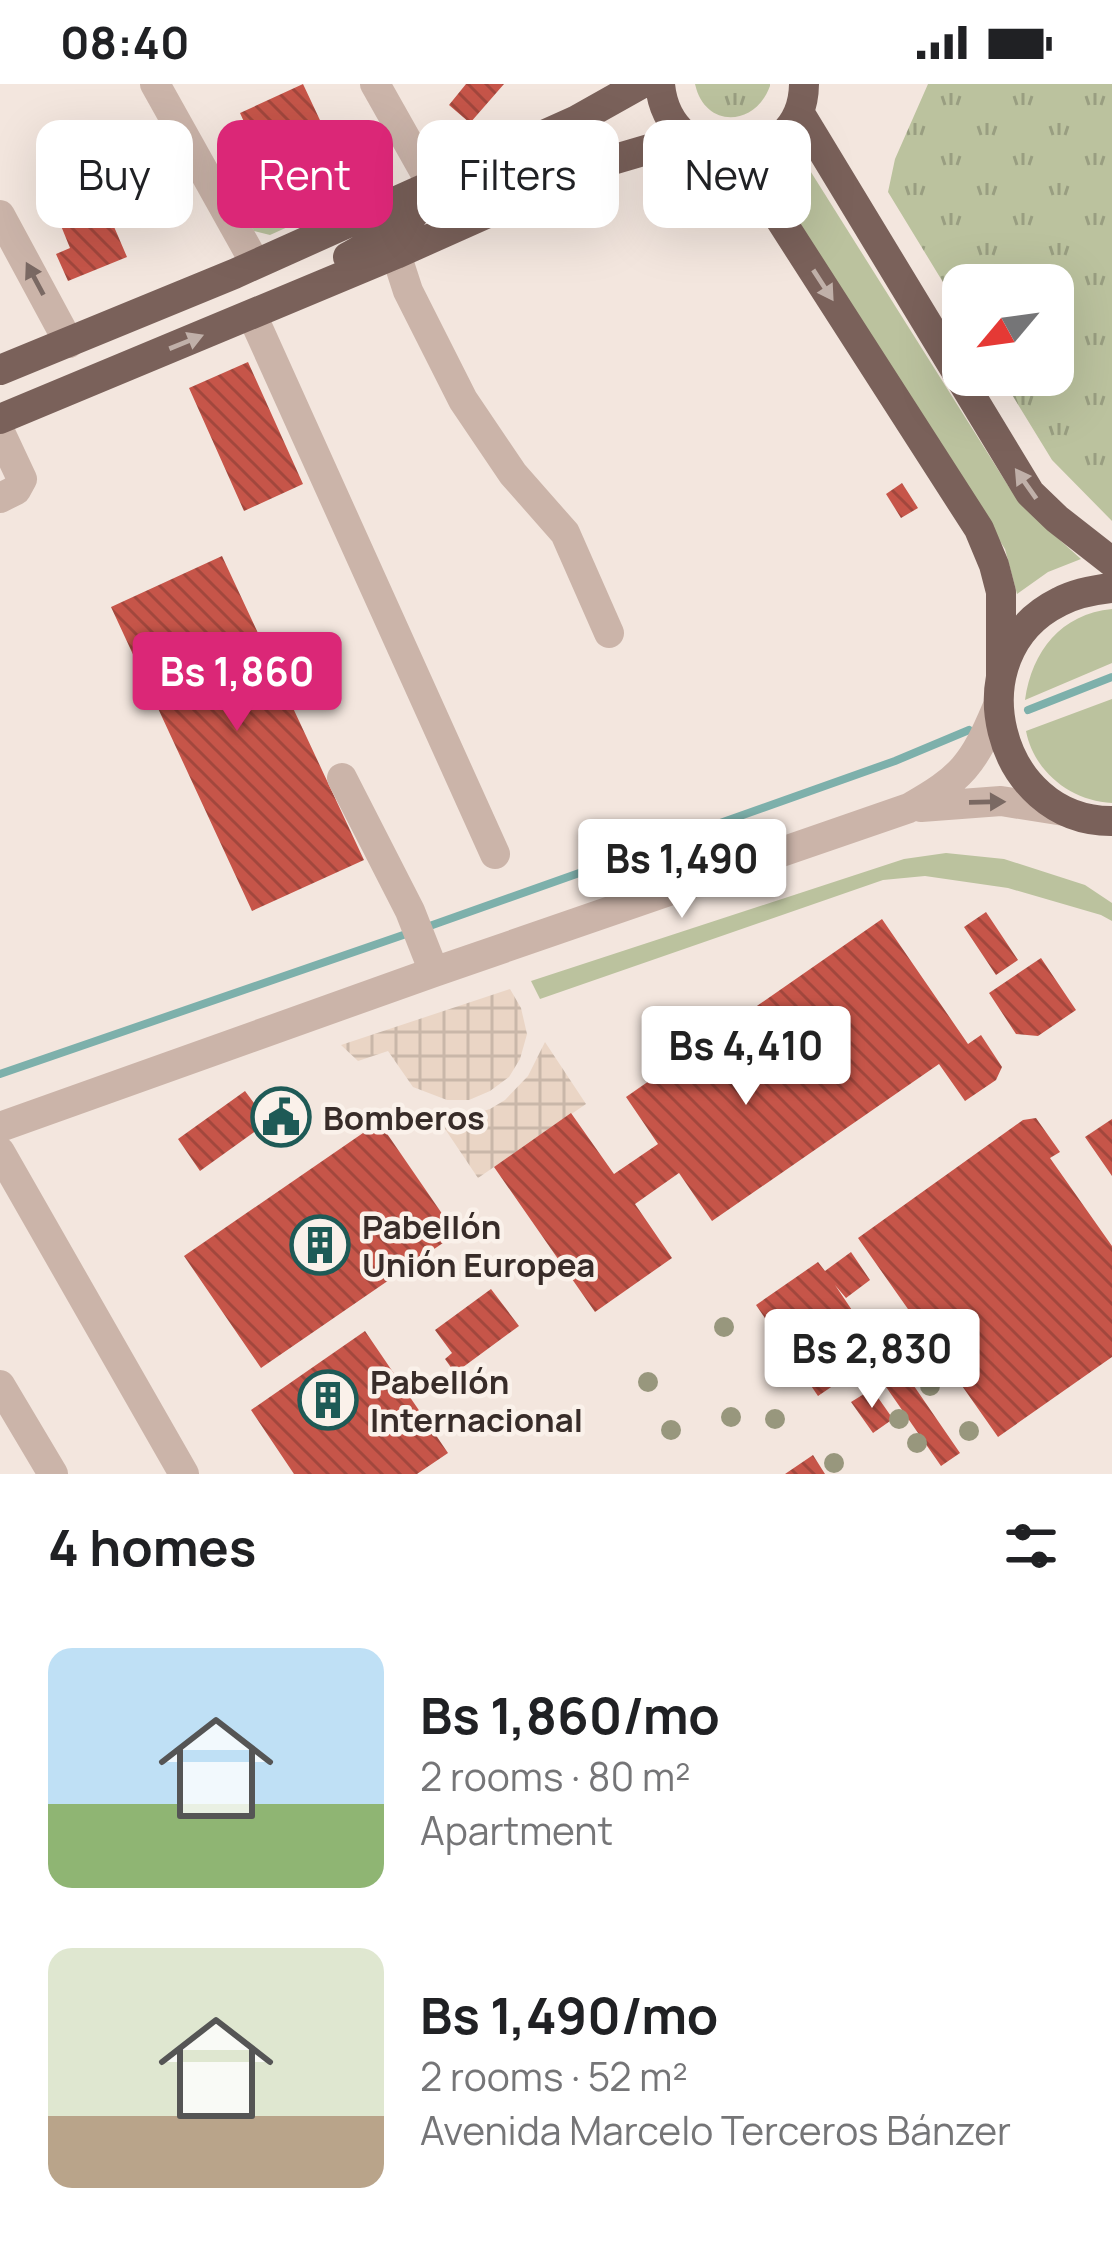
<!DOCTYPE html>
<meta charset="utf-8">
<style>
:root{--surface:#fff;--page:#f2f2f2;--text:#202124;--muted:#757577;--accent:#db2777}
body{margin:0;font-family:Manrope,sans-serif;background:var(--page);color:var(--text);height:100vh;display:flex;flex-direction:column;font-size:45px;white-space:nowrap}
*{box-sizing:border-box;margin:0}
p{font-size:39px;color:var(--muted)}
.icon{flex:none;width:66px;height:66px;fill:none;stroke:currentColor;stroke-width:2;stroke-linecap:round;stroke-linejoin:round}
.map{position:relative;height:1390px;overflow:hidden}
.side{display:flex;flex-direction:column;background:var(--surface);flex:1}
.side>*{flex:none}
.guide{position:absolute;left:36px;top:36px;width:1041px;height:108px;display:flex;gap:24px}
.needle{width:78px;rotate:241deg}
.fabs{position:absolute;left:942px;top:180px;display:grid;gap:24px}
.fabs a{display:grid;place-items:center;width:132px;height:132px;border-radius:24px;background:var(--surface);box-shadow:0 12px 48px #0002;font-size:60px}
.price{position:absolute;translate:-50% -102px;padding:0 27px;border-radius:12px;background:#fff;color:#222;font-size:39px;line-height:78px;filter:drop-shadow(0 3px 6px #0008)}
.price::after{content:'';position:absolute;left:50%;top:72px;width:36px;height:27px;margin-left:-18px;background:inherit;clip-path:polygon(0 0,100% 0,50% 100%)}
.price.selected{background:var(--accent);color:#fff}
ul{padding:0;list-style:none}
li{display:flex;align-items:center;gap:36px;height:300px;padding:0 48px}
li span{display:grid;place-items:center;flex:none;width:336px;height:240px;border-radius:24px;color:#555}
li>.icon{margin-inline-start:auto}
span .icon{width:144px;height:144px;fill:#fffc;stroke-width:1}
li b{font-size:51px}
h2{display:flex;justify-content:space-between;align-items:center;height:144px;padding:0 48px;font-size:51px}
.tag{padding:0 42px;border-radius:24px;background:var(--surface);box-shadow:0 12px 48px #0002;font-size:42px;line-height:108px}
.tag.selected{background:var(--accent);color:#fff}
.status{display:flex;justify-content:space-between;align-items:center;height:84px;padding:0 60px;background:var(--surface);direction:ltr}
.status svg{height:33px;fill:currentColor}
.map>svg:first-child{display:block}
.green{fill:#bbc29e}
.park{fill:url(#park-tufts)}
.plaza{fill:url(#plaza-grid)}
.lines{fill:none;stroke-linecap:round;stroke-linejoin:round}
.stream{stroke:#7db0ab;stroke-width:8}
.building{fill:url(#building-back-hatch)}
.minor{stroke:#cbb4a9;stroke-width:30}
.major{stroke:#7a615a;stroke-width:30}
.tree{fill:#98977d}
.oneway{fill:#7a6963}
.oneway2{fill:#c0b0a9}
.labels{text-anchor:middle;dominant-baseline:central;stroke-width:9;stroke-linejoin:round;paint-order:stroke}
.poi-label{font-size:33px;font-weight:bold;fill:#382c29;stroke:#faf1ea;text-anchor:start}
</style>
<div class="status"><b>08:40</b><svg viewBox="0 0 49 12"><path d="M0 12V9h3v3zM5 12V6h3v6zM10 12V3h3v9zM15 12V0h3v12zM26 1h20v11H26zM47 4h2v5h-2z"/></svg></div>
<div class="map">
<svg width="1112" height="1390" viewBox="0 0 1112 1390">
<defs>
<pattern id="park-tufts" width="24" height="20" patternUnits="userSpaceOnUse" patternTransform="scale(3)"><rect width="24" height="20" fill="#bbc29e"/><path d="M3 7l-1-3M5 7V3M7 7l1-3M15 17l-1-3M17 17v-4M19 17l1-3" fill="none" stroke="#999e81"/></pattern>
<pattern id="plaza-grid" width="8" height="8" patternUnits="userSpaceOnUse" patternTransform="scale(3)"><rect width="8" height="8" fill="#ead5c5"/><path d="M0 4h8M4 0v8" fill="none" stroke="#c9b7a9"/></pattern>
<pattern id="building-back-hatch" width="6" height="6" patternUnits="userSpaceOnUse" patternTransform="scale(3)"><rect width="6" height="6" fill="#c65549"/><path d="M-1 5l2 2M0 0l6 6M5-1l2 2" fill="none" stroke="#a2473d"/></pattern>
</defs>
<rect width="100%" height="100%" fill="#f3e6de"/>
<!-- green -->
<path class="green" d="M804,77L1009,403L1043,441L1081,475L1048,488L1017,510L1005,465L770,96Z
M342,83L358,86L368,97L367,107L270,151L254,147L247,133L254,123Z
M1112,525V579L1025,616C1032,567 1061,530 1112,525Z
M1112,615V719C1071,717 1034,688 1026,647Z
M946,769L1004,775L1085,801L1112,819V837L1101,831L1008,804L925,792L883,796L540,915L531,897L904,775Z"/>
<!-- park -->
<path class="park" d="M695,0H770V2C755,43 705,45 695,0Z
M928,0H1112V437L1052,376L1000,291H1053V201H963V231L888,108L895,75Z"/>
<!-- plaza -->
<path class="plaza" d="M510,905L521,924L527,950L520,975L509,993L490,1007L469,1016H447L413,1003L388,967L358,977L341,961Z
M545,958L586,1020L478,1094L437,1033L457,1035L490,1025L505,1016L528,992Z"/>
<g class="lines">
<!-- stream -->
<path class="stream" d="M1028,626L1112,593
M424,844L895,677L969,646
M0,990L409,849"/>
</g>
<!-- building -->
<path class="building" d="M303,0L342,83L278,113L240,29Z
M466,0H504L470,39L449,21Z
M97,103L127,173L68,197L56,170L70,164L53,122Z
M248,278L303,400L244,427L189,304Z
M902,399L918,424L901,434L886,410Z
M222,472L364,776L252,827L111,523Z
M986,828L1018,876L996,891L964,843Z
M882,835L968,960L981,951L1002,983L996,996L965,1017L939,980L712,1137L679,1089L635,1120L672,1174L595,1228L494,1083L571,1029L614,1090L658,1060L626,1013Z
M1041,874L1076,926L1038,952L1016,950L989,909Z
M245,1007L268,1038L200,1087L178,1055Z
M1036,1034L1060,1068L1050,1074L1112,1162V1273L998,1353L858,1154L1023,1036Z
M1112,1035V1092L1085,1053Z
M379,1038L456,1150L261,1284L184,1172Z
M851,1168L870,1196L846,1214L835,1201L881,1269L818,1312L756,1221L818,1178L825,1187Z
M491,1205L519,1242L455,1289L445,1275L452,1269L435,1246Z
M365,1247L448,1369L417,1390H294L251,1326Z
M919,1276L930,1291L914,1302L960,1369L941,1382L884,1300Z
M872,1305L893,1335L873,1349L851,1318Z
M813,1371L825,1390H785Z"/>
<g class="lines">
<!-- minor -->
<path class="minor" d="M155,0L255,179
M375,0L432,101
M0,131L69,259
M396,170L408,207L463,316L513,390L565,449L609,549
M252,231L495,770
M0,348L22,395L16,406L0,414
M342,694L410,827L434,888
M921,723L1001,717L1064,727
M0,1043L434,888L909,724C962,694 973,681 997,624
M0,1068L184,1390
M0,1301L53,1390"/>
<!-- major -->
<path class="major" d="M660,0C668,93 803,91 804,0
M799,28L1030,409L1057,435L1112,478
M733,70L760,104L979,445L994,481L1001,508V593
M348,173C382,153 417,140 432,101
M0,286L234,190L575,37L641,0
M0,335L396,170L595,81L687,54
M1112,504C1093,506 1076,509 1059,518C954,570 996,738 1112,737"/>
</g>
<!-- trees -->
<g class="tree">
<circle cx="724" cy="1243" r="10"/>
<circle cx="648" cy="1298" r="10"/>
<circle cx="930" cy="1302" r="10"/>
<circle cx="731" cy="1333" r="10"/>
<circle cx="775" cy="1335" r="10"/>
<circle cx="899" cy="1335" r="10"/>
<circle cx="671" cy="1346" r="10"/>
<circle cx="969" cy="1347" r="10"/>
<circle cx="917" cy="1359" r="10"/>
<circle cx="834" cy="1379" r="10"/>
</g>
<!-- one-way arrows -->
<defs><path id="oneway-solid" d="M-6-.8H1V-3.2L6.5 0L1 3.2V.8H-6Z" transform="scale(3)"/></defs>
<g class="oneway">
<use href="#oneway-solid" transform="translate(35 195) rotate(-118)"/>
<use href="#oneway-solid" transform="translate(987 718) rotate(-1)"/>
</g>
<g class="oneway2">
<use href="#oneway-solid" transform="translate(823 201) rotate(57)"/>
<use href="#oneway-solid" transform="translate(186 258) rotate(-22)"/>
<use href="#oneway-solid" transform="translate(1026 400) rotate(-125)"/>
</g>
<!-- icons -->
<defs>
<g id="civic-ring" transform="scale(3)"><circle r="9.5" fill="#faf1ea" stroke="#1e5a56" stroke-width="1.5"/><path d="M-.6-6.5H3V-4.5H.6V-3L4-1V1h2V6H-6V1h2V-1L-.6-3ZM-1.2 2.5V6h2.4V2.5Z" fill="#1e5a56"/></g>
<g id="building-ring" transform="scale(3)"><circle r="9.5" fill="#faf1ea" stroke="#1e5a56" stroke-width="1.5"/><path d="M-4-6H4V6H1V3H-1V6H-4ZM-2.5-4.3h1.7v1.8h-1.7ZM.8-4.3h1.7v1.8H.8ZM-2.5-1h1.7V.8h-1.7ZM.8-1h1.7V.8H.8Z" fill="#1e5a56"/></g>
</defs>
<g fill-rule="evenodd">
<use href="#civic-ring" x="281" y="1033"/>
<use href="#building-ring" x="320" y="1161"/>
<use href="#building-ring" x="328" y="1316"/>
</g>
<g class="labels">
<!-- poi labels -->
<g class="poi-label">
<text x="323" y="1033">Bomberos</text>
<text x="362" y="1142">Pabellón<tspan x="362" dy="38">Unión Europea</tspan></text>
<text x="370" y="1297">Pabellón<tspan x="370" dy="38">Internacional</tspan></text>
</g>
</g>
</svg>
<div class="fabs">
<a><svg class="needle" viewBox="-14 -14 28 28"><path d="M0-13l5 13h-10z" fill="#e53935"/><path d="M0 13l5-13h-10z" fill="#757577"/></svg></a>
</div>
<b class="price selected" style="left:237px;top:650px">Bs 1,860</b>
<b class="price" style="left:682px;top:837px">Bs 1,490</b>
<b class="price" style="left:746px;top:1024px">Bs 4,410</b>
<b class="price" style="left:872px;top:1327px">Bs 2,830</b>
<div class="guide">
<a class="tag">Buy</a>
<a class="tag selected">Rent</a>
<a class="tag">Filters</a>
<a class="tag">New</a>
</div>
</div>
<section class="side">
<h2>4 homes<svg class="icon" aria-label="filters" viewBox="0 0 24 24"><path d="M4 7h16M4 17h16"/><circle cx="9" cy="7" r="2"/><circle cx="15" cy="17" r="2"/></svg></h2>
<ul>
<li><span style="background:linear-gradient(#bfe0f5 65%,#8fb573 0)"><svg class="icon" aria-label="home" viewBox="0 0 24 24"><path d="M3 11l9-7 9 7M6 9v11h12V9"/></svg></span><div><b>Bs 1,860/mo</b><p>2 rooms · 80 m²</p><p>Apartment</p></div></li>
<li><span style="background:linear-gradient(#dfe7d0 70%,#b9a48a 0)"><svg class="icon" aria-label="home" viewBox="0 0 24 24"><path d="M3 11l9-7 9 7M6 9v11h12V9"/></svg></span><div><b>Bs 1,490/mo</b><p>2 rooms · 52 m²</p><p>Avenida Marcelo Terceros Bánzer</p></div></li>
</ul>
</section>
